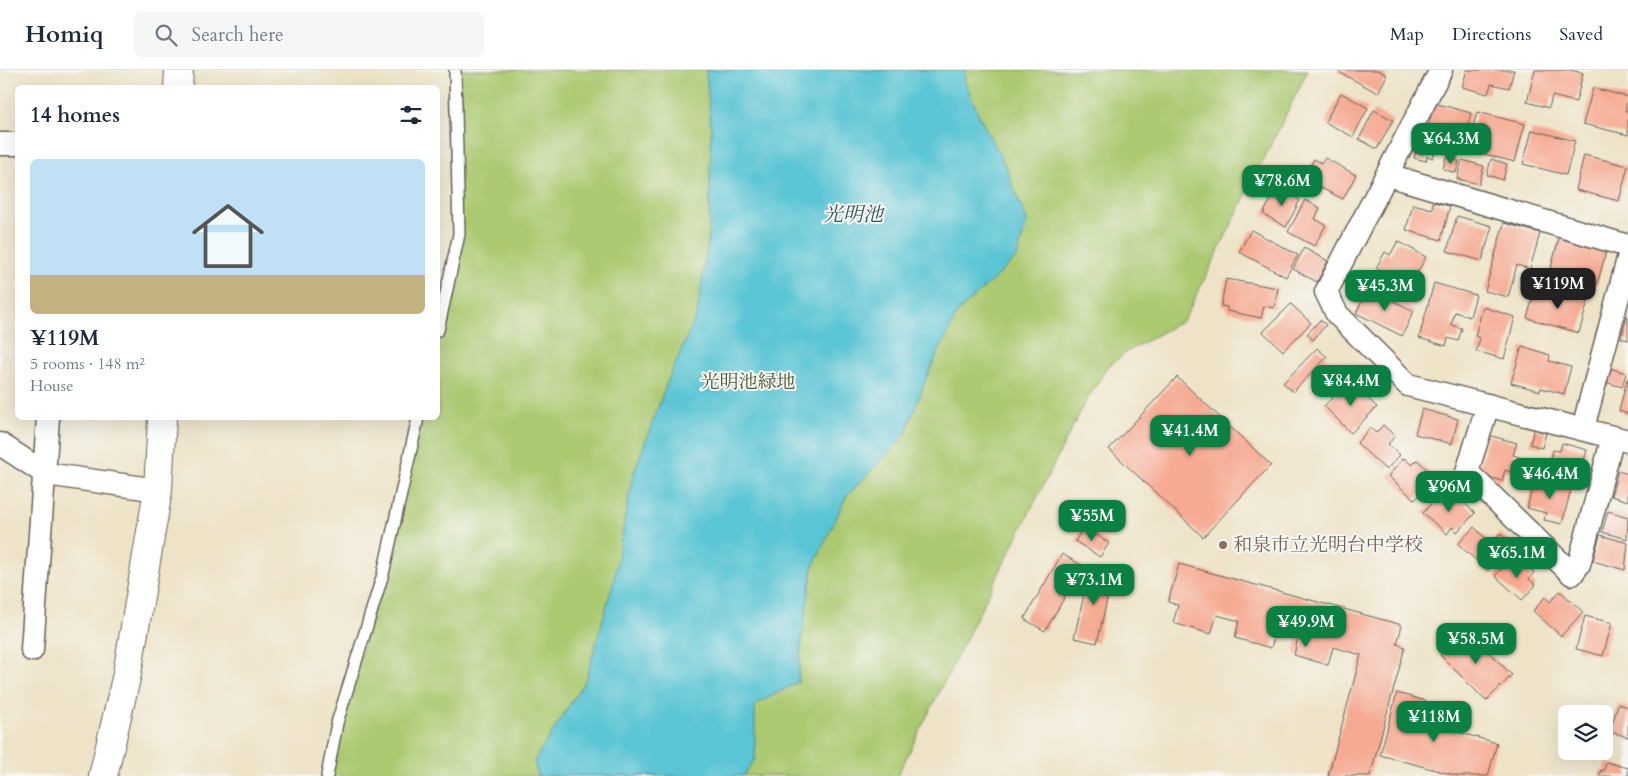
<!DOCTYPE html>
<meta charset="utf-8">
<style>
:root{--surface:#fff;--page:#f6f6f7;--text:#1f2937;--muted:#747a83;--line:#e0e1e3;--accent:#0b8043}
body{margin:0;font-family:Cardo,"Noto Serif JP",serif;background:var(--page);color:var(--text);height:100vh;display:flex;flex-direction:column;font-size:19px;white-space:nowrap}
*{box-sizing:border-box;margin:0}
p{font-size:16px;color:var(--muted)}
.icon{flex:none;width:28px;height:28px;fill:none;stroke:currentColor;stroke-width:2;stroke-linecap:round;stroke-linejoin:round}
.map{position:relative;flex:1;overflow:hidden}
.panel{position:absolute;left:15px;top:15px;width:425px;height:335px;display:flex;flex-direction:column;background:var(--surface);border-radius:8px;box-shadow:0 5px 20px #0002}
.panel>*{flex:none}
.controls{position:absolute;left:1558px;top:635px;display:grid;gap:10px}
.controls a{display:grid;place-items:center;width:55px;height:55px;border-radius:8px;background:var(--surface);box-shadow:0 5px 20px #0002;font-size:25px}
.price{position:absolute;translate:-50% -42px;padding:0 11px;border-radius:10px;background:var(--accent);color:#fff;font-size:16px;line-height:32px;filter:drop-shadow(0 1px 2px #0008)}
.price::after{content:'';position:absolute;left:50%;top:30px;width:15px;height:11px;margin-left:-8px;background:inherit;clip-path:polygon(0 0,100% 0,50% 100%)}
.price.current{background:#222;color:#fff}
ul{padding:0;list-style:none}
li{display:grid;align-content:center;gap:10px;height:265px;padding:0 15px}
li+li{border-top:1px solid var(--line)}
li span{display:grid;place-items:center;height:155px;border-radius:8px;color:#555}
li>.icon{margin-inline-start:auto}
span .icon{width:90px;height:90px;fill:#fffc;stroke-width:1}
li b{font-size:21px}
h2{display:flex;justify-content:space-between;align-items:center;height:60px;padding:0 15px;font-size:21px}
header{display:flex;align-items:center;gap:30px;box-sizing:border-box;height:70px;padding:0 25px;background:var(--surface);border-bottom:1px solid var(--line)}
header strong{font-size:24px}
nav{display:flex;gap:28px;margin-inline-start:auto;font-size:18px}
.search{width:350px;height:45px;background:var(--page);display:flex;align-items:center;gap:12px;box-sizing:border-box;padding:0 18px;border-radius:8px;color:var(--muted);font-size:19px}
.map>svg:first-child{display:block}
.green{fill:#abc970;stroke:#647246}
.water{fill:#5ac5d4;stroke:#3b7078}
.building{fill:#f6aa92}
.lines{fill:none;stroke-linecap:round;stroke-linejoin:round}
.lane-casing{stroke:#666258;stroke-width:14}
.street-casing{stroke:#666258;stroke-width:25}
.secondary-casing{stroke:#666258;stroke-width:30}
.lane{stroke:#fff;stroke-width:11}
.street{stroke:#fff;stroke-width:22}
.secondary{stroke:#fff;stroke-width:28}
.education-dot{fill:#8d6e63;stroke:#f6f6f2;stroke-width:2}
.labels{text-anchor:middle;dominant-baseline:central;stroke-width:4;stroke-linejoin:round;paint-order:stroke}
.park-label{font-size:19px;fill:#4e5939;stroke:#f6f6f2}
.education-label{font-size:19px;fill:#785e54;stroke:#f6f6f2;text-anchor:start}
.water-label{font-size:20px;font-style:italic;fill:#32575c;stroke:#f6f6f2}
</style>
<header>
<strong>Homiq</strong>
<div class="search"><svg class="icon" aria-label="search" viewBox="0 0 24 24"><circle cx="10" cy="10" r="6"/><path d="M15 15l6 6"/></svg>Search here</div>
<nav><a>Map</a><a>Directions</a><a>Saved</a></nav>
</header>
<div class="map">
<svg width="1628" height="706" viewBox="0 0 1628 706">
<rect width="100%" height="100%" fill="#f6f6f2"/>
<filter id="ink" filterUnits="userSpaceOnUse"><feTurbulence type="fractalNoise" baseFrequency=".02" numOctaves="2"/><feDisplacementMap in="SourceGraphic" scale="10" xChannelSelector="R" yChannelSelector="G"/><feConvolveMatrix kernelMatrix="1 2 1 2 8 2 1 2 1" color-interpolation-filters="sRGB"/></filter>
<filter id="wash" filterUnits="userSpaceOnUse"><feTurbulence type="fractalNoise" baseFrequency=".0096" numOctaves="4" result="noise"/><feDisplacementMap in="SourceGraphic" scale="20" xChannelSelector="R" yChannelSelector="G"/><feGaussianBlur stdDeviation="1.12" result="paint"/><feColorMatrix in="noise" values="0 0 0 0 0 0 0 0 0 0 0 0 0 0 0 0 0 1.4 0 .05"/><feComposite in="paint" operator="in"/></filter>
<g filter="url(#wash)">
<rect width="100%" height="100%" fill="#eee3c7"/>
<!-- green -->
<path class="green" d="M455,0H1308L1184,250L1128,281L1107,297L1082,338L897,706H327L383,504L418,348H438V260L459,164Z"/>
<!-- water -->
<path class="water" d="M706,0H964L965,12L980,48L1003,91L1027,151L1017,187L958,242L927,306L905,365L846,427L813,497L802,566L798,612L755,635V689L743,706H538L534,691L586,609L614,510L632,408L667,313L697,244L709,165L711,62Z"/>
<g id="blocks">
<!-- building -->
<path class="building" d="M1335,0H1378L1387,5L1378,23Z
M1467,0H1514L1509,18L1491,14L1488,24L1462,17Z
M1535,0H1570L1583,3L1576,32L1552,26L1549,38L1527,32Z
M1593,18L1628,27L1625,41H1628V65L1583,54Z
M1341,23L1368,38L1353,67L1325,52Z
M1434,33L1471,43L1463,73L1427,64Z
M1374,40L1393,50L1377,79L1359,69Z
M1477,42L1525,54L1515,92L1467,80Z
M1532,60L1575,71L1566,105L1523,94Z
M1419,68L1437,72L1433,88L1427,86L1426,91L1414,88Z
M1584,85L1628,96L1619,131L1576,120Z
M1446,87L1459,91L1456,103L1443,99Z
M1325,88L1356,105L1343,129L1303,109L1314,89L1322,93Z
M1491,89L1507,94L1503,110L1487,105Z
M1462,90L1484,96L1479,114L1457,109Z
M1277,118L1300,130L1286,157L1263,144Z
M1305,130L1320,138L1315,149L1326,155L1314,176L1288,162Z
M1433,132L1450,136L1441,170L1406,160L1413,134L1432,139Z
M1457,146L1492,156L1482,191L1447,181Z
M1504,153L1540,163L1530,199L1517,195L1508,227L1485,221Z
M1251,160L1298,185L1286,207L1239,182Z
M1559,168L1606,182L1597,215L1550,201Z
M1398,171L1426,187L1409,217L1376,198L1385,182L1390,185Z
M1304,178L1328,191L1317,212L1293,199Z
M1226,209L1278,218L1274,238L1264,236L1261,248L1227,241V237L1221,236Z
M1434,213L1476,225L1470,247L1455,242L1451,255L1462,258L1458,271L1448,268L1446,276L1419,268Z
M1536,216L1588,231L1579,263L1527,248Z
M1368,219L1414,241L1402,266L1356,243Z
M1291,234L1311,253L1283,281L1263,262Z
M1483,237L1515,247L1504,289L1476,281L1480,268L1475,266Z
M1627,246H1628V270L1621,268Z
M1320,250L1326,255L1313,270L1307,264Z
M1522,276L1550,285L1549,291L1571,297L1564,324L1541,318L1540,321L1511,313Z
M1317,278L1327,287L1293,322L1283,313Z
M1609,298L1626,303L1622,317L1605,312Z
M1177,307L1271,395L1203,467L1109,379Z
M1627,309H1628V344L1619,341Z
M1350,311L1377,337L1351,363L1324,336Z
M1422,339L1458,349L1452,374L1415,364Z
M1383,355L1395,366L1388,374L1400,385L1386,400L1357,373L1370,358L1376,363Z
M1534,359L1546,363L1542,378L1530,374Z
M1488,365L1517,373L1513,385L1522,388L1517,404L1505,400L1502,411L1478,404Z
M1562,373L1587,380L1580,404L1549,396L1553,380L1560,381Z
M1404,388L1412,395L1417,390L1432,404L1428,410L1432,412L1415,430L1388,406Z
M1618,401L1628,404V431L1611,426Z
M1535,409L1571,419L1562,454L1544,450L1546,443L1527,438Z
M1452,422L1475,443L1457,462L1452,457L1447,464L1423,443L1439,425L1444,431Z
M1608,441L1628,447L1627,469L1602,462Z
M1084,457L1109,473L1100,487L1075,471Z
M1474,457L1491,473L1500,463L1512,474L1488,501L1458,474Z
M1600,465L1628,473L1625,500L1593,491Z
M1062,484L1083,496L1045,561L1024,549Z
M1509,490L1517,498L1522,492L1534,502L1529,509L1536,515L1522,530L1495,506Z
M1179,494L1402,555L1397,574L1405,577L1370,706H1328L1361,585L1333,577L1328,595L1294,585L1298,567L1276,561L1271,578L1235,568L1239,551L1217,545L1211,564L1173,553L1178,535L1168,532Z
M1090,499L1113,504L1097,573L1074,568Z
M1560,521L1583,542L1561,566L1533,541L1545,527L1550,532Z
M1585,546L1612,553L1603,586L1576,579Z
M1465,559L1512,605L1486,631L1440,585Z
M1397,623L1426,631L1421,652L1497,673L1488,706H1458L1380,685Z
M1618,634L1628,637V667L1610,662Z
M1606,692L1628,698V706H1599L1601,700L1604,701Z"/>
</g>
</g>
<g filter="url(#ink)">
<use href="#blocks" fill-opacity="0" stroke="#666258" stroke-width="1"/>
<g class="lines">
<!-- lane casing -->
<g class="lane-casing">
<path id="lane" d="M438,260L459,164L455,0
M327,706L337,653L383,504L418,348"/>
</g>
<!-- street casing -->
<g class="street-casing">
<path id="street" d="M1441,0L1326,222L1337,244L1408,315L1628,371
M0,74H18
M1388,105L1628,176
M1488,335L1467,402L1572,504L1579,494L1613,367
M1583,358L1628,189
M0,374L46,404L158,420
M32,580L48,348"/>
</g>
<!-- secondary casing -->
<g class="secondary-casing">
<path id="secondary" d="M178,18L179,0
M103,706L127,604L158,420L162,348"/>
</g>
<!-- lane -->
<use href="#lane" class="lane"/>
<!-- street -->
<use href="#street" class="street"/>
<!-- secondary -->
<use href="#secondary" class="secondary"/>
</g>
</g>
<!-- markers -->
<circle class="education-dot" cx="1223" cy="475" r="5"/>
<g class="labels">
<!-- park labels -->
<g class="park-label">
<text x="748" y="312">光明池緑地</text>
</g>
<!-- education labels -->
<g class="education-label">
<text x="1233" y="475">和泉市立光明台中学校</text>
</g>
<!-- water labels -->
<g class="water-label">
<text x="853" y="144">光明池</text>
</g>
</g>
</svg>
<div class="controls">
<a><svg class="icon" aria-label="layers" viewBox="0 0 24 24"><path d="M12 4l9 5-9 5-9-5zM3 14l9 5 9-5"/></svg></a>
</div>
<b class="price" style="left:1451px;top:95px">¥64.3M</b>
<b class="price" style="left:1282px;top:137px">¥78.6M</b>
<b class="price current" style="left:1558px;top:240px">¥119M</b>
<b class="price" style="left:1385px;top:242px">¥45.3M</b>
<b class="price" style="left:1351px;top:337px">¥84.4M</b>
<b class="price" style="left:1190px;top:387px">¥41.4M</b>
<b class="price" style="left:1550px;top:430px">¥46.4M</b>
<b class="price" style="left:1449px;top:443px">¥96M</b>
<b class="price" style="left:1092px;top:472px">¥55M</b>
<b class="price" style="left:1517px;top:509px">¥65.1M</b>
<b class="price" style="left:1094px;top:536px">¥73.1M</b>
<b class="price" style="left:1306px;top:578px">¥49.9M</b>
<b class="price" style="left:1476px;top:595px">¥58.5M</b>
<b class="price" style="left:1434px;top:673px">¥118M</b>
<section class="panel">
<h2>14 homes<svg class="icon" aria-label="filters" viewBox="0 0 24 24"><path d="M4 7h16M4 17h16"/><circle cx="9" cy="7" r="2"/><circle cx="15" cy="17" r="2"/></svg></h2>
<ul>
<li><span style="background:linear-gradient(#bfe0f5 75%,#c2b280 0)"><svg class="icon" aria-label="home" viewBox="0 0 24 24"><path d="M3 11l9-7 9 7M6 9v11h12V9"/></svg></span><div><b>¥119M</b><p>5 rooms · 148 m²</p><p>House</p></div></li>
</ul>
</section>
</div>
